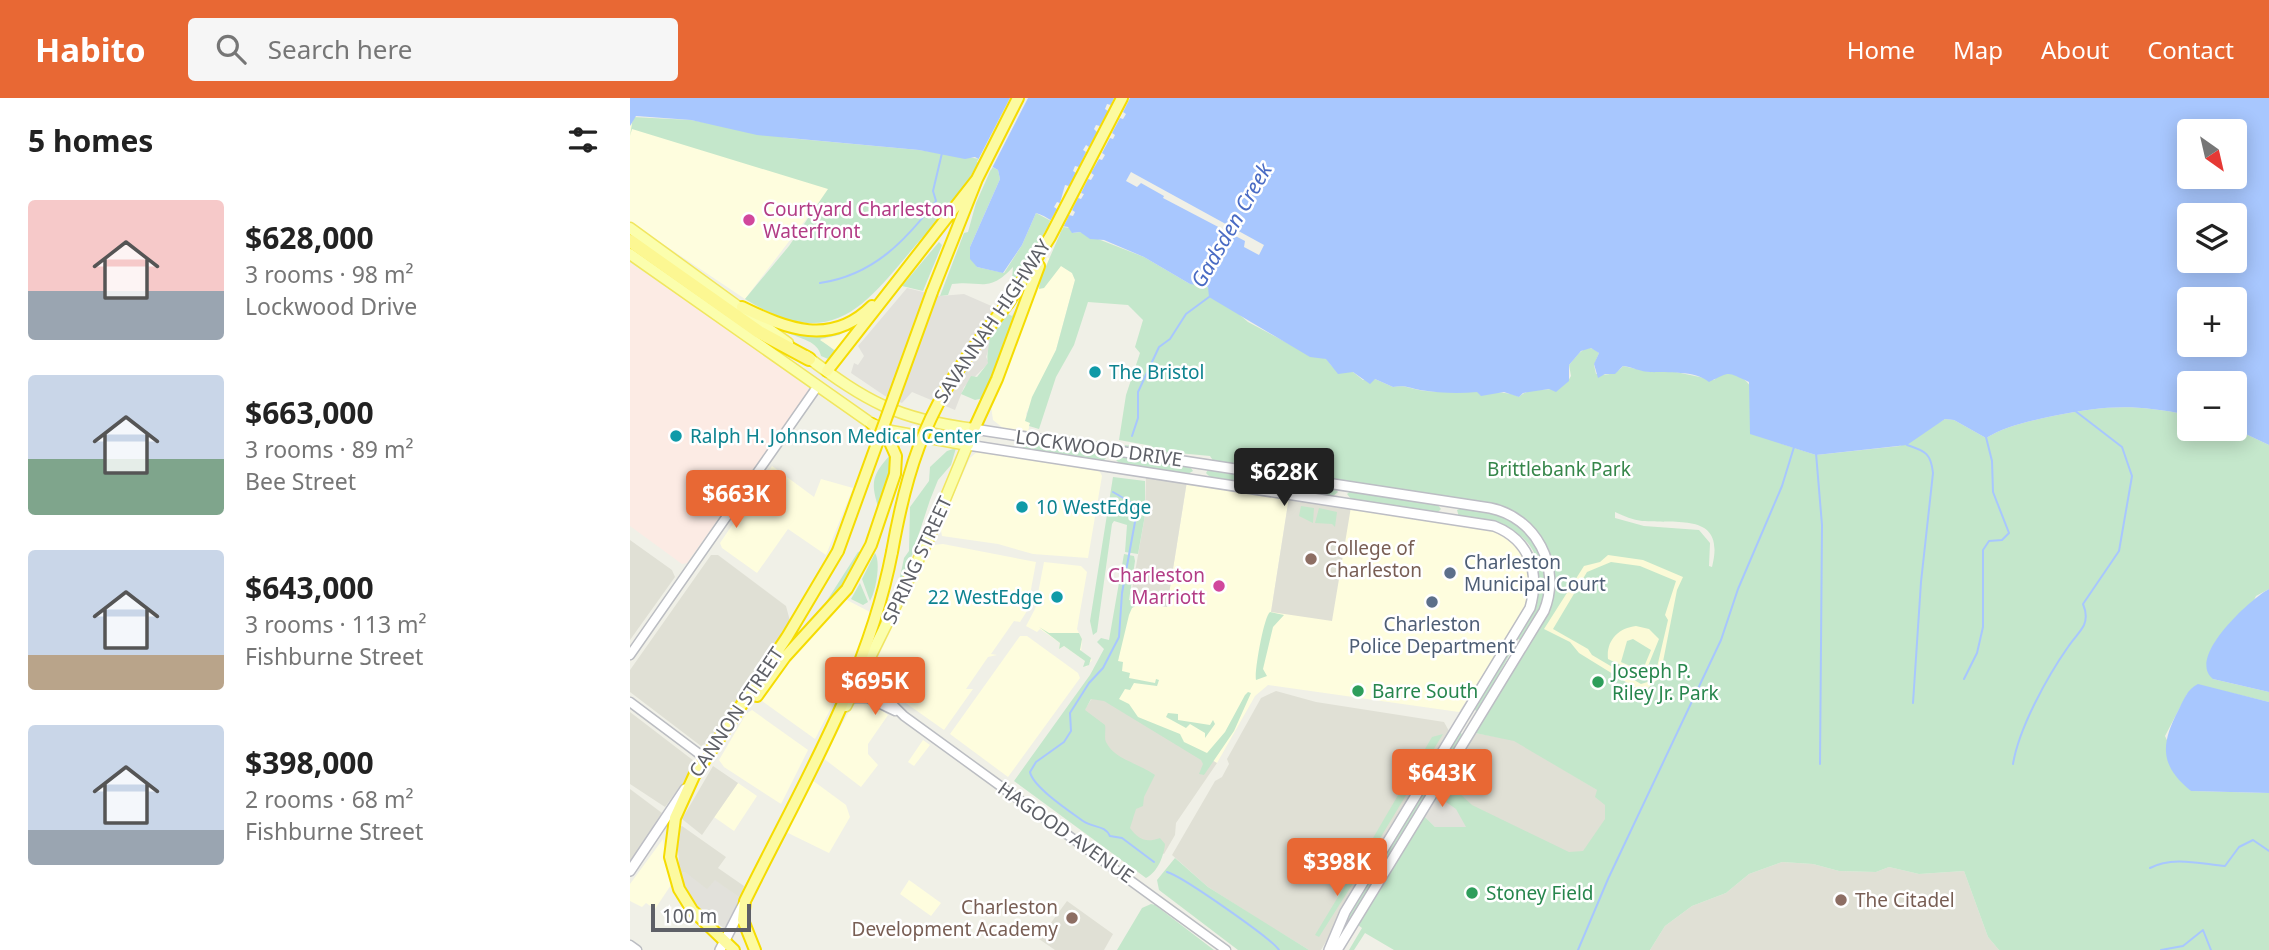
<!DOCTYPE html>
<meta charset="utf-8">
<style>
:root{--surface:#fff;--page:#f6f6f6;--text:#222;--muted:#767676;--accent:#e86834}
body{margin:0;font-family:"Noto Sans",sans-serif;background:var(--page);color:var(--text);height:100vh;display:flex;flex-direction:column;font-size:26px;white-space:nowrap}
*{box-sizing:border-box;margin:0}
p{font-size:23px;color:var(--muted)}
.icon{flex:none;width:38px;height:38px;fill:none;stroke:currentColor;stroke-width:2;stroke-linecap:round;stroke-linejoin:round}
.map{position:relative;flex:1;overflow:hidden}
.drawer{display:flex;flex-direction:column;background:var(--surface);width:630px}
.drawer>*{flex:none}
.needle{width:46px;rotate:146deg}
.buttons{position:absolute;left:1547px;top:21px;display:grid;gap:14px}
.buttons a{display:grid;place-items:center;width:70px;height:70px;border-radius:7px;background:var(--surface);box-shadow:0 4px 18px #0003;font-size:35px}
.scale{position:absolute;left:21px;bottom:18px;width:100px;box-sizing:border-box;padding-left:7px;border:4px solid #5e6067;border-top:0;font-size:19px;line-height:24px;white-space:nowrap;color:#5e6067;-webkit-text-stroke:5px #fff;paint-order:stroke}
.price{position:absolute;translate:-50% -60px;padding:0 16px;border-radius:7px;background:var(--accent);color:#fff;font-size:23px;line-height:46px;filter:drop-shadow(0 2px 4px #0008)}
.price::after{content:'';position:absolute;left:50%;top:42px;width:21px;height:16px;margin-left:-10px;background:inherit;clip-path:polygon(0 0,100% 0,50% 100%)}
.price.current{background:#222;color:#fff}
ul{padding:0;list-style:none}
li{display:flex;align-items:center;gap:21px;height:175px;padding:0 28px}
li span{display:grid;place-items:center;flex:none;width:196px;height:140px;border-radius:7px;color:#555}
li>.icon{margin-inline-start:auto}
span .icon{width:84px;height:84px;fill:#fffc;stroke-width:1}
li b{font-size:30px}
h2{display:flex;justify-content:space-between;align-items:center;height:84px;padding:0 28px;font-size:30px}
header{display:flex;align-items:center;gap:42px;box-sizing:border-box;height:98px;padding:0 35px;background:var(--accent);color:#fff}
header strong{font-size:33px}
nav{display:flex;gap:38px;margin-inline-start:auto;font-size:24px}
.search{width:490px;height:63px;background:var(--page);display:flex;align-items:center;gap:18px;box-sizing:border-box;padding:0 24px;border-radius:7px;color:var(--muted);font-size:26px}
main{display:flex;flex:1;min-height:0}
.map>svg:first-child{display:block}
.commercial{fill:#fefdde}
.industrial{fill:#e2e1db}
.education{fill:#e0e0d5}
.medical{fill:#fcebe4}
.green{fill:#c4e7cb;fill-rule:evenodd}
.sand{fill:#fbfad7;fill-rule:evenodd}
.water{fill:#a8c7fe;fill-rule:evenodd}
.pier{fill:#f0f0e7}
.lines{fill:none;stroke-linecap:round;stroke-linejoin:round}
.stream{stroke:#a8c7fe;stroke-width:2}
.tertiary-casing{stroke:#bbbdc2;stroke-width:11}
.secondary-casing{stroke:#bcbdc4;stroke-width:12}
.primary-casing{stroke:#f1e65f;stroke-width:13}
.trunk-casing{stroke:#f5dc02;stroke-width:14}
.motorway-casing{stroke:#f5dc02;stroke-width:16}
.tertiary{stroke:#fff;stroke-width:8}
.secondary{stroke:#fff;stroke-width:9}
.primary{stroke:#fbfead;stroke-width:10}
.trunk{stroke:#fcfaa0;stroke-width:10}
.motorway{stroke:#fcf792;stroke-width:12}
.trunk-bridge-casing{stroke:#f5dc02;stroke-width:14;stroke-linecap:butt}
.trunk-bridge{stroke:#fcfaa0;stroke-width:10}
.hotel-dot{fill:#d1479c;stroke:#fff;stroke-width:2.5}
.culture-dot{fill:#0f9aa8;stroke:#fff;stroke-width:2.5}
.education-dot{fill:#8d6e63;stroke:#fff;stroke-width:2.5}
.service-dot{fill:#5c6f8a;stroke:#fff;stroke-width:2.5}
.leisure-dot{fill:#2e9e5b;stroke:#fff;stroke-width:2.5}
.labels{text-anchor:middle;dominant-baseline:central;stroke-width:5;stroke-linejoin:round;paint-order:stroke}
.hotel-label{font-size:19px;fill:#b23c85;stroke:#fff;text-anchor:start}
.street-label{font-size:19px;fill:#5e6067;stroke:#fff}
.culture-label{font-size:19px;fill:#0d838f;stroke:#fff;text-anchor:start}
.park-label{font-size:19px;fill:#36864a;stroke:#fff}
.education-label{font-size:19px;fill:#785e54;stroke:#fff;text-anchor:start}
.service-label{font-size:19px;fill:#4e5e75;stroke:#fff;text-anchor:start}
.leisure-label{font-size:19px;fill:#27864d;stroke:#fff;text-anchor:start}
.water-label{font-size:21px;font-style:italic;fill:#496bc4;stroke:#fff}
</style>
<header>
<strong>Habito</strong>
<div class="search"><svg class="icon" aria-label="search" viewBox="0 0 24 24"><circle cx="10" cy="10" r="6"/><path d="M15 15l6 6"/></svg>Search here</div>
<nav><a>Home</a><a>Map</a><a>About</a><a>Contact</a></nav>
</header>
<main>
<section class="drawer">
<h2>5 homes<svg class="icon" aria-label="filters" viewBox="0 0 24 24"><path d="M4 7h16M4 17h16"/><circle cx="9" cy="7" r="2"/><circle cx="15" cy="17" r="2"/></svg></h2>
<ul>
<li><span style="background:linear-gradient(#f6c9c9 65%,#9aa5b1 0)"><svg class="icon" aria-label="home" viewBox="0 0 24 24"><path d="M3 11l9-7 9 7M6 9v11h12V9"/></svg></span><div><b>$628,000</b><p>3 rooms · 98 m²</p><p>Lockwood Drive</p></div></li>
<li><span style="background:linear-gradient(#c9d6e8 60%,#7fa58c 0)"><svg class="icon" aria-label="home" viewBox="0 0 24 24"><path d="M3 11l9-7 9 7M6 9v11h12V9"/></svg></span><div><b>$663,000</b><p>3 rooms · 89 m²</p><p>Bee Street</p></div></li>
<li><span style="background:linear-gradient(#c9d6e8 75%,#b9a48a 0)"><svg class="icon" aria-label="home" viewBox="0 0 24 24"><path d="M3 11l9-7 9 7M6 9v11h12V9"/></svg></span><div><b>$643,000</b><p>3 rooms · 113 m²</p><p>Fishburne Street</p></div></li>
<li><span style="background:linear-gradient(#c9d6e8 75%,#9aa5b1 0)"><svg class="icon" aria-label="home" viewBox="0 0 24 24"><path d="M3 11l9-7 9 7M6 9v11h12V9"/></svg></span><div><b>$398,000</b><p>2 rooms · 68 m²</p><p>Fishburne Street</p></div></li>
</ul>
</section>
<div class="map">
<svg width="1639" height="852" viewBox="0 0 1639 852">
<rect width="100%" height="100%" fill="#f0f0e7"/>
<!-- commercial -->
<path class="commercial" d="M0,26L199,91L115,201L0,124Z
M417,159L442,175L445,182L426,252L396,316L400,325L398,334L373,330L363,322L361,308Z
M349,352L468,370L472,378L458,460L403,456L368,446L312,438L310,427L340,360Z
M142,368L184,399L191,381L223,390L196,457L158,431L127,475L92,450L90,445Z
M557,383L659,399L641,514L721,409L862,431L875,436L894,455L902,478L896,509L829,614L638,587L625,598L587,665L464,597L488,563L500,503L537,509Z
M313,446L406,464L397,513L390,524L384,523L361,556L367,557L358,559L336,591H343L314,632L246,584L241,574L299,451L303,447Z
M414,464L451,468L457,474L447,531L452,541L451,554L462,562L456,569L455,563L434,548L429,551L430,545L410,531L407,534L396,528L405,511Z
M213,500L242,515L233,548L185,641L128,600L138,583Z
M390,538H397L448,575L450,580L378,679L320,636Z
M230,602H237L258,617L238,646V656L248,667L231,689L193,660L221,610Z
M122,612L178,652L151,706L94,669L89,662L116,616Z
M293,642L300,647L284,668L278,664Z
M182,682L216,707L220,719L199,755L156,734Z
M108,685L127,698L104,733L84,719Z
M33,741L41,787L25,811L16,805L12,809L0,803V786Z
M279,782L311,805L301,818L270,796Z"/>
<!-- industrial -->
<path class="industrial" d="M277,190L310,198L334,196L366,210L364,235L356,259L359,265L334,289L325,312L282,294L272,305L255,298L221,275L224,265L228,267L234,258L228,248Z
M807,697L848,721L843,730L805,729L794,718Z
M55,774L85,781L110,800L95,831L75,816L60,798L50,776Z"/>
<!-- education -->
<path class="education" d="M516,377L557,383L537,509L500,503L515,417Z
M659,399L721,409L702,523L641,514Z
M0,442L42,472L45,479L0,542Z
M81,457H88L156,508L160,523L83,641L71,648L0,594V572Z
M646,593L686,604L814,624L819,633L691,852H679L633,824L578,789L542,757L585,683L592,679L599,666L597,661L631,600Z
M464,597L587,665L546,725L545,737L534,756L491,732L475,651L452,616Z
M0,614L64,663V670L35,709L0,686Z
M845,635L884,642L994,708L951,782L807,697Z
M83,668L108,685L72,737L52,721Z
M0,691L32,715L0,768Z
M52,728L96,759L88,770L114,788L110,800L85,782L77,791L55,774L50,776L47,742L49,729Z
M1152,764L1183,766L1209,773L1246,774L1259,769L1289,776L1334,773L1358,839L1369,852H1020L1035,828L1062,808L1096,795L1119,776Z
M437,803L483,836L474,852H425L409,841Z"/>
<!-- medical -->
<path class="medical" d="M0,165L109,238L178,290V295L57,465L52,466L0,428Z"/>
<!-- green -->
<path class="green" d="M3,19L61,22L158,40L289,52L350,61C339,82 327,103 311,120C303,130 293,138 285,148C232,212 200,254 115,201L159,148L198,91L2,31L0,38Z
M362,69L368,72L370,81L340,149L347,169L374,175L392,147L406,115L421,123L387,184L382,181L383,169C358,196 352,182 322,186L318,197L310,198L334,135L338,134L346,105Z
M433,129L440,130L443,135L450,134L514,159L560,186H574L618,224L678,256L697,261C705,275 709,271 723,274L733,282L745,281L763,289C774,287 778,290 789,292C815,297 871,289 889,299C904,284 929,301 941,278L939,267C948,257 956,242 969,255L964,267L966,276C975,278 987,276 993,268L1020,274L1041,273L1084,282C1117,253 1138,323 1149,345L1186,357L1270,348L1315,321L1324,322L1356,340C1376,328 1400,323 1423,318C1478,307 1503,306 1559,317V331H1605L1639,347V491L1626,498L1583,581L1639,594V604L1568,587L1557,596L1535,638L1561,693L1639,695V852H1369L1358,839L1334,773L1289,776L1259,769L1246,774L1209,773L1183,766L1152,764L1119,776L1096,795L1062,808L1035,828L1020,852H764L735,835L724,852H719L732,830L728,827L794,718L805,729H836L826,711L813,702L817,692L825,691L842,707L939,754L953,753L975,721V707L965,699L967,692L884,643L845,635L921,504C931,465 914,444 887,418L584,364L580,358L495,350V347L520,350L522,348L489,342L496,297L510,255L505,249L513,222L498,207L458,204L444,247L426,279L409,331L399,328L400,325L395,323L402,299L426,252L445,182L442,175L431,168L414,190L409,191L410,182ZM985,414C994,418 1003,422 1012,423C1049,426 1096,414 1082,469L1079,468L1080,445L1069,432L1014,428L985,420Z
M309,144L312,147L293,193L272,188Z
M388,207L354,300L345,302L331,296L341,278L347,279L358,265C355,256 365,223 366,210L382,218Z
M217,231L209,237L190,241L204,252L223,233L203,263L191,258C188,243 171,241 158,235L190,237Z
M392,344L473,357L476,360L473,363L393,350Z
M326,350L321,367L308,382L300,402L273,484L270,479L274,460L279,453L280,409L299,383L300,369L317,353Z
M261,356L263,366L250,414C240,385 241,378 261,356Z
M489,359L559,367L563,373L558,376L490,366L486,362Z
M579,370L628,378L632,386L581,380L576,375Z
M483,379L515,383V417L508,456L495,454L497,427L484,423L482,426L467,534L463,537L460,523Z
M658,383L704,389L708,394L702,399L657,392L654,389Z
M722,392L806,405L811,411L807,415L722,402L717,396Z
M671,408L684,410L683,425L669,418Z
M689,410L707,414L705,429L702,426L685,425Z
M832,410C846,412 862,412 875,418C914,438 927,484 905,520C901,528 897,537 890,542L886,540C906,506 928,453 877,430C863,424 844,422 829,419L827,412Z
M236,452L212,492L189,515L228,454Z
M245,455C251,464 246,493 240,503L232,481Z
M494,456L504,458L505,463L499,502L518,507L509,506L502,510L499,517L488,563L493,564L492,573L500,575L499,580L525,585L526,581L529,582L527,588L504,585L500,592L495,591L489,601L499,606L508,619L550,636L554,644L577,655L595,634L615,597L618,594L621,595L604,633L574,677L569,676L573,666L571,662L474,603L461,601L455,612L475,627C476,632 474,640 476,644C484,661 508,665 525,677L514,699L513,708L506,711L500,730C509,742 516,745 530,740L535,746C534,757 528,774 516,780L384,683L460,577L474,551L467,544L471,540L479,542Z
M230,485L238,504L233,507L221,501Z
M640,514L654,517L643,529L633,571L637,578L626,582C624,574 634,518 640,514Z
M409,529L419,535H449L452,541L450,552L461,560L459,567L453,569L455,563L434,548L429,551L430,545Z
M878,553L881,554L848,613H846L844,610Z
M538,615L548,616V622L580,627L583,622L585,626L575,640V635L560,626L556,630L536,619Z
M830,633L832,637L810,678L759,759L755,756Z
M813,636L749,742L743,740L802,639Z
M545,760L578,789L679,852H608L529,792L527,782Z
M745,773L747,776L708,842L719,816Z
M723,774L727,779L689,839L685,837Z
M521,806L525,807L584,852H487L512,810Z"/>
<!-- sand -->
<path class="sand" d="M233,222L205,252L190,242L210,237Z
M978,457L1013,462L1053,479L1047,492L1030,579L1017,591L1004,589L949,555L940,544L914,531L954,468L970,464ZM981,464L1010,468L1046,483L1035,517L1038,522L1024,582L1011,586L962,557L958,551L923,531L957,474Z
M1006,528L1019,531L1029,541L1014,578L978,561C976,543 988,530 1006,528ZM1003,541L1021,552L1014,569L1009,572L991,564L997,543Z"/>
<!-- water -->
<path class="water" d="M0,0H1639V347L1605,331V285H1559V317C1503,306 1478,307 1423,318C1400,323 1376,328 1356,340L1324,322L1315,321L1277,347L1186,357L1120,336L1119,284C1096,274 1102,273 1079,284C1065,272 1037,275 1020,274C1011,274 1002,269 993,268L985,276H975L968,280L964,266L969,255L961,250L951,253L939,267V283L926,294L919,291L893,295L889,299L874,294L851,298L847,294C828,296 809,295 790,292C779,290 775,287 763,289L745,281L740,286L723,274L708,276L696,261L680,259L579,199L578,189L560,186L514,159L474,142L460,141L450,134L442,135L438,129C425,128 418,118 406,115L392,147L373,175L347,169L340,161V149L370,81L368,72L345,59L335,61L289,52L127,37L61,22L6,18L0,28ZM1559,33H1605V79H1559ZM1559,117H1605V163H1559ZM1559,201H1605V247H1559Z
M1639,491V594L1583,581C1556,560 1619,502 1639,491Z
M1568,586L1639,604V695L1561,693C1529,667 1531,646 1548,613C1553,603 1557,591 1568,586Z"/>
<!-- pier -->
<path class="pier" d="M380,0H398L361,72L347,64Z
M484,0H500L493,14L496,16L493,21L490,20L482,35L485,37L483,41L480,40L472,55L475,57L472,62L469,61L461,75L464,77L461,82L458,81L451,95L454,96L451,101L448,100L442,112L445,114L443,118L439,117L432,132L425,131L419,125L427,111L424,109L427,104L430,105L435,87L439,88L446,75L443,73L445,68L449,69L456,54L453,52L456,47L459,49L467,34L464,31L466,27L470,28L478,13L475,11L477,6L481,7Z
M501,74L634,147L629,157L614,149L615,143L533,100L534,98L511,85L507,89L496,83Z"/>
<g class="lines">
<!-- stream -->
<path class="stream" d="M190,185C244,177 276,142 306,103L303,93L312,55
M502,338L508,320V294L529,249L540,241L556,216L579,199
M1277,347C1296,353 1301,356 1303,375L1291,484L1283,605
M1186,355L1192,427L1190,666
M483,394L502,405L507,413L492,495L489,539L473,570L459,585L440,615L441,633L434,644L406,664L400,674C403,689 439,713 453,723C463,730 475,727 480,738L492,740L524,764
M1334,581L1347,555L1353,529V452L1359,443L1372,442L1379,435L1363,394L1362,363L1356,339
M1383,666C1389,630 1417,579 1438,549C1443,541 1450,535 1454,527C1457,520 1456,513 1453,506L1489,453L1502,378L1492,349L1444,312
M1520,770C1543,758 1571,766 1595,768L1609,749L1623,742L1639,753
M537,774C552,778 642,841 649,852
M948,852L978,781L1091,542L1108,491L1152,388L1164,349
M1531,852L1553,848L1573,832L1581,852"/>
<!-- tertiary casing -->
<g class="tertiary-casing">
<path id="tertiary" d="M0,557L187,289
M236,571L240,584L274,618L596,852
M221,600H238L265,613
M0,604L76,661
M0,847L7,852"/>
</g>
<!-- secondary casing -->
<g class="secondary-casing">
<path id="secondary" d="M344,331L860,410C906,419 932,469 914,513L707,852
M338,347L864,428C900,442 910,475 900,510L715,814L699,852
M0,773L55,691
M90,852L113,807"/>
</g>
<!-- primary casing -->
<g class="primary-casing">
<path id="primary" d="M0,130L158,245
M0,156L242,326L261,333L338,347
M176,258C237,304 267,321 344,331L299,440L216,608"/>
</g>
<!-- trunk casing -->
<g class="trunk-casing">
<path id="trunk" d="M302,194L347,81L388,0
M379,204L420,139L492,0
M112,209C157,231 201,249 242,208
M197,273L347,81
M344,331L367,281L409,168
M127,598L155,559L217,491L241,447L265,376L266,358L258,340L242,326
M104,852L62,812L49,791L40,759L45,720L64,678L157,539L208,453
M125,852L113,822L115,803C170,691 238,579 262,454"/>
</g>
<!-- motorway casing -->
<g class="motorway-casing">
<path id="motorway" d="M0,143L129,234L179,261"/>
</g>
<!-- tertiary -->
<use href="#tertiary" class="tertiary"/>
<!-- secondary -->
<use href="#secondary" class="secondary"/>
<!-- primary -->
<use href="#primary" class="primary"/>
<!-- trunk -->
<use href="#trunk" class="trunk"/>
<!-- motorway -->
<use href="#motorway" class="motorway"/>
<!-- trunk-bridge casing -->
<g class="trunk-bridge-casing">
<path id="trunk-bridge" d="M208,453L302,194
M262,454C282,342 307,292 379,204"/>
</g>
<!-- trunk-bridge -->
<use href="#trunk-bridge" class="trunk-bridge"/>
</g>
<!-- markers -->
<g class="hotel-dot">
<circle cx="119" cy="122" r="7"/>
<circle cx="589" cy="488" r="7"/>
</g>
<g class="culture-dot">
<circle cx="465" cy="274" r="7"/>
<circle cx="46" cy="338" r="7"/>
<circle cx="392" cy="409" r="7"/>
<circle cx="427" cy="499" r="7"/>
</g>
<g class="education-dot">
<circle cx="681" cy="461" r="7"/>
<circle cx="1211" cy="802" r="7"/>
<circle cx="442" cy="820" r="7"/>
</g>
<g class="service-dot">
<circle cx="820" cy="475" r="7"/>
<circle cx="802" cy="504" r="7"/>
</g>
<g class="leisure-dot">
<circle cx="968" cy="584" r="7"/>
<circle cx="728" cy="593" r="7"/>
<circle cx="842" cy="795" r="7"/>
</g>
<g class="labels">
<!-- hotel labels -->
<g class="hotel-label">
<text x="133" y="111">Courtyard Charleston<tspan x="133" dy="22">Waterfront</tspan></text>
<text x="575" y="477" text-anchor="end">Charleston<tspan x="575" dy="22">Marriott</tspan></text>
</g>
<!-- street labels -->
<g class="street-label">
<text transform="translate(362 223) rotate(-56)">SAVANNAH HIGHWAY</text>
<text transform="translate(469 350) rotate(8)">LOCKWOOD DRIVE</text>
<text transform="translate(287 462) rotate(-65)">SPRING STREET</text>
<text transform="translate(106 614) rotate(-56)">CANNON STREET</text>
<text transform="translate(436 734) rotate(35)">HAGOOD AVENUE</text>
</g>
<!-- culture labels -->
<g class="culture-label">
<text x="479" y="274">The Bristol</text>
<text x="60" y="338">Ralph H. Johnson Medical Center</text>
<text x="406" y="409">10 WestEdge</text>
<text x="413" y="499" text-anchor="end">22 WestEdge</text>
</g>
<!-- park labels -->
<g class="park-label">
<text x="929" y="371">Brittlebank Park</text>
</g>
<!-- education labels -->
<g class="education-label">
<text x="695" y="450">College of<tspan x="695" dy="22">Charleston</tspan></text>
<text x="1225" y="802">The Citadel</text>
<text x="428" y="809" text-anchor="end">Charleston<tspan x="428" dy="22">Development Academy</tspan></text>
</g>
<!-- service labels -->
<g class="service-label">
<text x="834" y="464">Charleston<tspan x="834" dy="22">Municipal Court</tspan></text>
<text x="802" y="526" text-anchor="middle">Charleston<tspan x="802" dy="22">Police Department</tspan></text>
</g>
<!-- leisure labels -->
<g class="leisure-label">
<text x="982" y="573">Joseph P.<tspan x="982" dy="22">Riley Jr. Park</tspan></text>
<text x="742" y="593">Barre South</text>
<text x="856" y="795">Stoney Field</text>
</g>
<!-- water labels -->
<g class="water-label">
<text transform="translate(601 127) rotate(-60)">Gadsden Creek</text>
</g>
</g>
</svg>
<div class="buttons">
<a><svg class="needle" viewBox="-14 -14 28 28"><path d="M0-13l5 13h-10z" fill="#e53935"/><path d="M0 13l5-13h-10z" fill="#767676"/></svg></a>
<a><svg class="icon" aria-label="layers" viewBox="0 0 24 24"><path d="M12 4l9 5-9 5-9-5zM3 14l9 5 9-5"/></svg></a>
<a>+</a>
<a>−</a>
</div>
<div class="scale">100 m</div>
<b class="price current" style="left:654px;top:410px">$628K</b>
<b class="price" style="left:106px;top:432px">$663K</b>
<b class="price" style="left:245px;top:619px">$695K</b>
<b class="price" style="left:812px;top:711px">$643K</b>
<b class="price" style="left:707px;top:800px">$398K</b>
</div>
</main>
